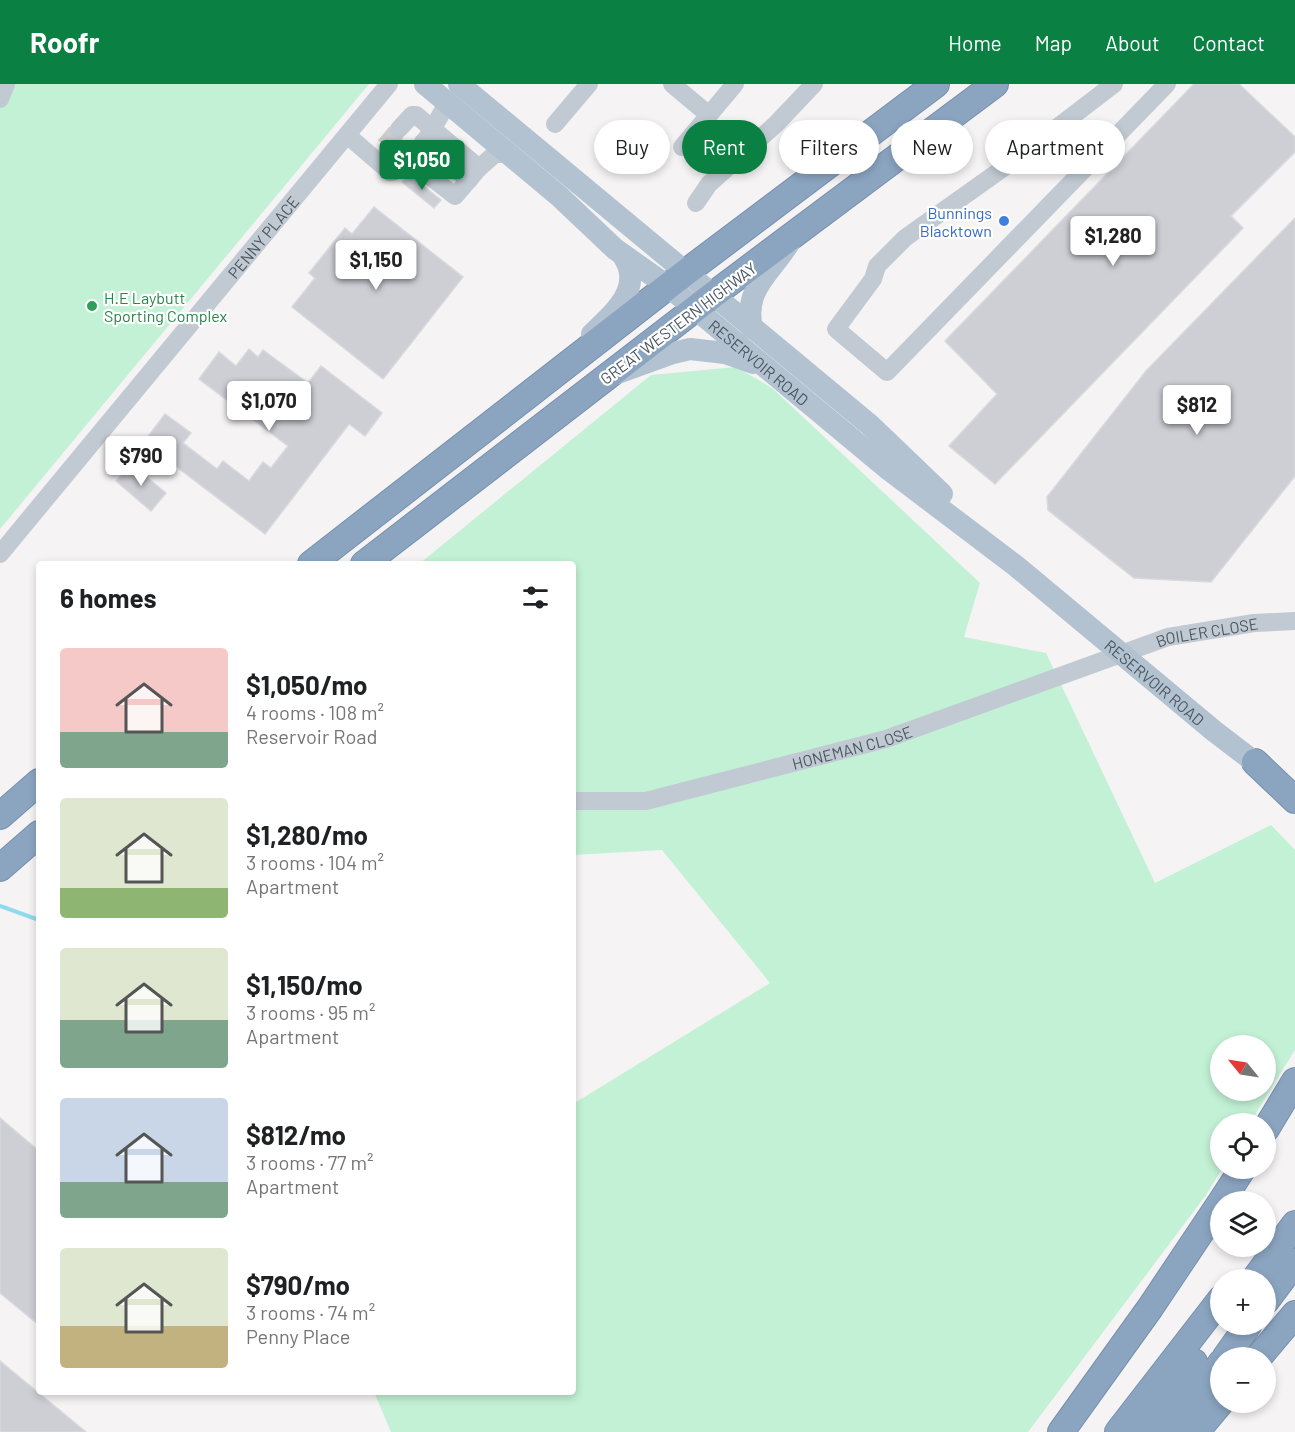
<!DOCTYPE html>
<meta charset="utf-8">
<style>
:root{--surface:#fff;--page:#f6f6f6;--text:#202124;--muted:#757577;--accent:#0b8043}
body{margin:0;font-family:Barlow,sans-serif;background:var(--page);color:var(--text);height:100vh;display:flex;flex-direction:column;font-size:22px;white-space:nowrap}
*{box-sizing:border-box;margin:0}
p{font-size:20px;color:var(--muted)}
.icon{flex:none;width:33px;height:33px;fill:none;stroke:currentColor;stroke-width:2;stroke-linecap:round;stroke-linejoin:round}
.map{position:relative;flex:1;overflow:hidden}
.panel{position:absolute;left:36px;top:477px;width:540px;height:834px;display:flex;flex-direction:column;background:var(--surface);border-radius:6px;box-shadow:0 3px 9px #0003}
.panel>*{flex:none}
.banner{position:absolute;left:594px;top:36px;width:570px;height:54px;display:flex;gap:12px}
.needle{width:39px;rotate:300deg}
.fabs{position:absolute;left:1210px;top:951px;display:grid;gap:12px}
.fabs a{display:grid;place-items:center;width:66px;height:66px;border-radius:50%;background:var(--surface);box-shadow:0 3px 9px #0003;font-size:30px}
.price{position:absolute;translate:-50% -51px;padding:0 14px;border-radius:6px;background:#fff;color:#222;font-size:20px;line-height:39px;filter:drop-shadow(0 2px 3px #0008)}
.price::after{content:'';position:absolute;left:50%;top:36px;width:18px;height:14px;margin-left:-9px;background:inherit;clip-path:polygon(0 0,100% 0,50% 100%)}
.price.current{background:var(--accent);color:#fff}
ul{padding:0;list-style:none}
li{display:flex;align-items:center;gap:18px;height:150px;padding:0 24px}
li span{display:grid;place-items:center;flex:none;width:168px;height:120px;border-radius:6px;color:#555}
li>.icon{margin-inline-start:auto}
span .icon{width:72px;height:72px;fill:#fffc;stroke-width:1}
li b{font-size:26px}
h2{display:flex;justify-content:space-between;align-items:center;height:72px;padding:0 24px;font-size:26px}
.tag{padding:0 21px;border-radius:27px;background:var(--surface);box-shadow:0 3px 9px #0003;font-size:21px;line-height:54px}
.tag.current{background:var(--accent);color:#fff}
header{display:flex;align-items:center;gap:36px;box-sizing:border-box;height:84px;padding:0 30px;background:var(--accent);color:#fff}
header strong{font-size:28px}
nav{display:flex;gap:33px;margin-inline-start:auto;font-size:21px}
.map>svg:first-child{display:block}
.green{fill:#c3f1d5;fill-rule:evenodd}
.lines{fill:none;stroke-linecap:round;stroke-linejoin:round}
.stream{stroke:#90daee;stroke-width:4}
.building{fill:#cdcfd5;stroke:#d7d9de;stroke-width:1.5}
.minor-tunnel{stroke:#caccce;stroke-width:18;stroke-dasharray:18 9;stroke-linecap:butt}
.highway-casing{stroke:#7690ad;stroke-width:28}
.minor{stroke:#c1cad2;stroke-width:18}
.major{stroke:#b3c2d1;stroke-width:22}
.highway{stroke:#8ba5c1;stroke-width:26}
.shop-dot{fill:#3f7fe0;stroke:#fff;stroke-width:2}
.leisure-dot{fill:#2e9e5b;stroke:#fff;stroke-width:2}
.labels{text-anchor:middle;dominant-baseline:central;stroke-width:4.5;stroke-linejoin:round;paint-order:stroke}
.shop-label{font-size:16px;fill:#366cbe;stroke:#fff;text-anchor:end}
.street-label{font-size:16px;fill:#4a5661;stroke:#fff}
.leisure-label{font-size:16px;fill:#27864d;stroke:#fff;text-anchor:start}
</style>
<header>
<strong>Roofr</strong>
<nav><a>Home</a><a>Map</a><a>About</a><a>Contact</a></nav>
</header>
<div class="map">
<svg width="1295" height="1348" viewBox="0 0 1295 1348">
<rect width="100%" height="100%" fill="#f5f3f3"/>
<!-- green -->
<path class="green" d="M0,0H369L0,445Z
M736,283L772,304L980,499L964,553L1046,569L1155,799L1271,741L1295,766V966L1250,1039L1221,1040L1222,1085L1206,1111L1028,1348H391L374,1308H573V1020L770,899L662,766L573,771V480H419L651,291ZM1221,962H1266V1006H1221Z"/>
<g class="lines">
<!-- stream -->
<path class="stream" d="M0,822L39,836"/>
</g>
<!-- building -->
<path class="building" d="M1194,0H1239L1295,53V68L1231,132L1243,144L995,400L949,362L997,310L945,257Z
M410,91L441,116L434,124L402,98Z
M374,123L463,193L383,295L292,223L315,194L309,189L345,144L352,150Z
M1295,134V392L1211,498L1134,494L1048,426L1047,413L1146,287Z
M249,265L258,273L263,266L308,299L321,282L382,329L365,352L349,340L265,450L144,358L165,330L191,349L183,359L217,385L223,377L249,397L263,378L271,384L288,362L199,295L219,268L236,282Z
M131,380L166,409L151,427L116,397Z
M0,1034L39,1067V1241L0,1209Z
M0,1277L86,1348H0Z"/>
<g class="lines">
<!-- minor-tunnel -->
<path class="minor-tunnel" d="M385,62L399,45"/>
<!-- highway casing -->
<g class="highway-casing">
<path id="highway" d="M311,480L685,189L936,0
M364,480L713,211L995,0
M1255,678L1295,716
M0,732L39,698
M0,784L39,750
M1266,1045L1295,997
M1221,1118L1243,1084
M1254,1196L1295,1140
M1266,1217L1295,1178
M1225,1274L1249,1240
M1258,1274L1295,1230
M1061,1348L1150,1224L1221,1118
M1118,1348L1221,1215
M1143,1348L1194,1278
M1172,1348L1221,1279
M1196,1348L1221,1318"/>
</g>
<!-- minor -->
<g class="minor">
<path d="M672,0L709,31L735,0"/>
<path d="M1114,0L1016,75L905,154L877,182L873,195L836,245L887,288L1167,0"/>
<path d="M0,15L6,0"/>
<path d="M555,40L589,0"/>
<path d="M399,45L412,31H416L479,84"/>
<path d="M347,51L390,88C411,87 438,36 447,19"/>
<path d="M423,58L469,96"/>
<path d="M682,63L709,31"/>
<path d="M409,76L455,112L479,84L495,70H509"/>
<path d="M696,119L709,100L776,40L814,0"/>
<path id="s1" d="M0,470L389,0"/>
<path id="s2" d="M573,717H646L886,655L1168,553L1254,539L1295,537"/>
</g>
<!-- major -->
<g class="major">
<path id="s3" d="M425,0L559,112L615,165L669,203L888,385L1016,482L1214,647L1269,689"/>
<path d="M459,0L870,341L942,410"/>
<path d="M752,244C743,205 771,189 789,159"/>
<path d="M592,250C608,235 633,214 630,190C630,183 626,177 623,171"/>
<path d="M615,290L673,269L690,265L725,269L753,279"/>
</g>
<!-- highway -->
<use href="#highway" class="highway"/>
</g>
<!-- markers -->
<circle class="shop-dot" cx="1004" cy="137" r="6"/>
<circle class="leisure-dot" cx="92" cy="222" r="6"/>
<g class="labels">
<!-- shop labels -->
<g class="shop-label">
<text x="992" y="128">Bunnings<tspan x="992" dy="18">Blacktown</tspan></text>
</g>
<!-- street labels -->
<g class="street-label">
<text stroke="none"><textPath href="#s1" startOffset="412">PENNY PLACE</textPath></text>
<text transform="translate(678 239) rotate(-37)">GREAT WESTERN HIGHWAY</text>
<text stroke="none"><textPath href="#s3" startOffset="435">RESERVOIR ROAD</textPath></text>
<text stroke="none"><textPath href="#s2" startOffset="660">BOILER CLOSE</textPath></text>
<text stroke="none"><textPath href="#s3" startOffset="944">RESERVOIR ROAD</textPath></text>
<text stroke="none"><textPath href="#s2" startOffset="286">HONEMAN CLOSE</textPath></text>
</g>
<!-- leisure labels -->
<g class="leisure-label">
<text x="104" y="213">H.E Laybutt<tspan x="104" dy="18">Sporting Complex</tspan></text>
</g>
</g>
</svg>
<div class="fabs">
<a><svg class="needle" viewBox="-14 -14 28 28"><path d="M0-13l5 13h-10z" fill="#e53935"/><path d="M0 13l5-13h-10z" fill="#757577"/></svg></a>
<a><svg class="icon" aria-label="locate" viewBox="0 0 24 24"><circle cx="12" cy="12" r="6"/><path d="M12 2v4M12 18v4M2 12h4M18 12h4"/></svg></a>
<a><svg class="icon" aria-label="layers" viewBox="0 0 24 24"><path d="M12 4l9 5-9 5-9-5zM3 14l9 5 9-5"/></svg></a>
<a>+</a>
<a>−</a>
</div>
<b class="price current" style="left:422px;top:107px">$1,050</b>
<b class="price" style="left:1113px;top:183px">$1,280</b>
<b class="price" style="left:376px;top:207px">$1,150</b>
<b class="price" style="left:269px;top:348px">$1,070</b>
<b class="price" style="left:1197px;top:352px">$812</b>
<b class="price" style="left:141px;top:403px">$790</b>
<div class="banner">
<a class="tag">Buy</a>
<a class="tag current">Rent</a>
<a class="tag">Filters</a>
<a class="tag">New</a>
<a class="tag">Apartment</a>
</div>
<section class="panel">
<h2>6 homes<svg class="icon" aria-label="filters" viewBox="0 0 24 24"><path d="M4 7h16M4 17h16"/><circle cx="9" cy="7" r="2"/><circle cx="15" cy="17" r="2"/></svg></h2>
<ul>
<li><span style="background:linear-gradient(#f6c9c9 70%,#7fa58c 0)"><svg class="icon" aria-label="home" viewBox="0 0 24 24"><path d="M3 11l9-7 9 7M6 9v11h12V9"/></svg></span><div><b>$1,050/mo</b><p>4 rooms · 108 m²</p><p>Reservoir Road</p></div></li>
<li><span style="background:linear-gradient(#dfe7d0 75%,#8fb573 0)"><svg class="icon" aria-label="home" viewBox="0 0 24 24"><path d="M3 11l9-7 9 7M6 9v11h12V9"/></svg></span><div><b>$1,280/mo</b><p>3 rooms · 104 m²</p><p>Apartment</p></div></li>
<li><span style="background:linear-gradient(#dfe7d0 60%,#7fa58c 0)"><svg class="icon" aria-label="home" viewBox="0 0 24 24"><path d="M3 11l9-7 9 7M6 9v11h12V9"/></svg></span><div><b>$1,150/mo</b><p>3 rooms · 95 m²</p><p>Apartment</p></div></li>
<li><span style="background:linear-gradient(#c9d6e8 70%,#7fa58c 0)"><svg class="icon" aria-label="home" viewBox="0 0 24 24"><path d="M3 11l9-7 9 7M6 9v11h12V9"/></svg></span><div><b>$812/mo</b><p>3 rooms · 77 m²</p><p>Apartment</p></div></li>
<li><span style="background:linear-gradient(#dfe7d0 65%,#c2b280 0)"><svg class="icon" aria-label="home" viewBox="0 0 24 24"><path d="M3 11l9-7 9 7M6 9v11h12V9"/></svg></span><div><b>$790/mo</b><p>3 rooms · 74 m²</p><p>Penny Place</p></div></li>
</ul>
</section>
</div>
